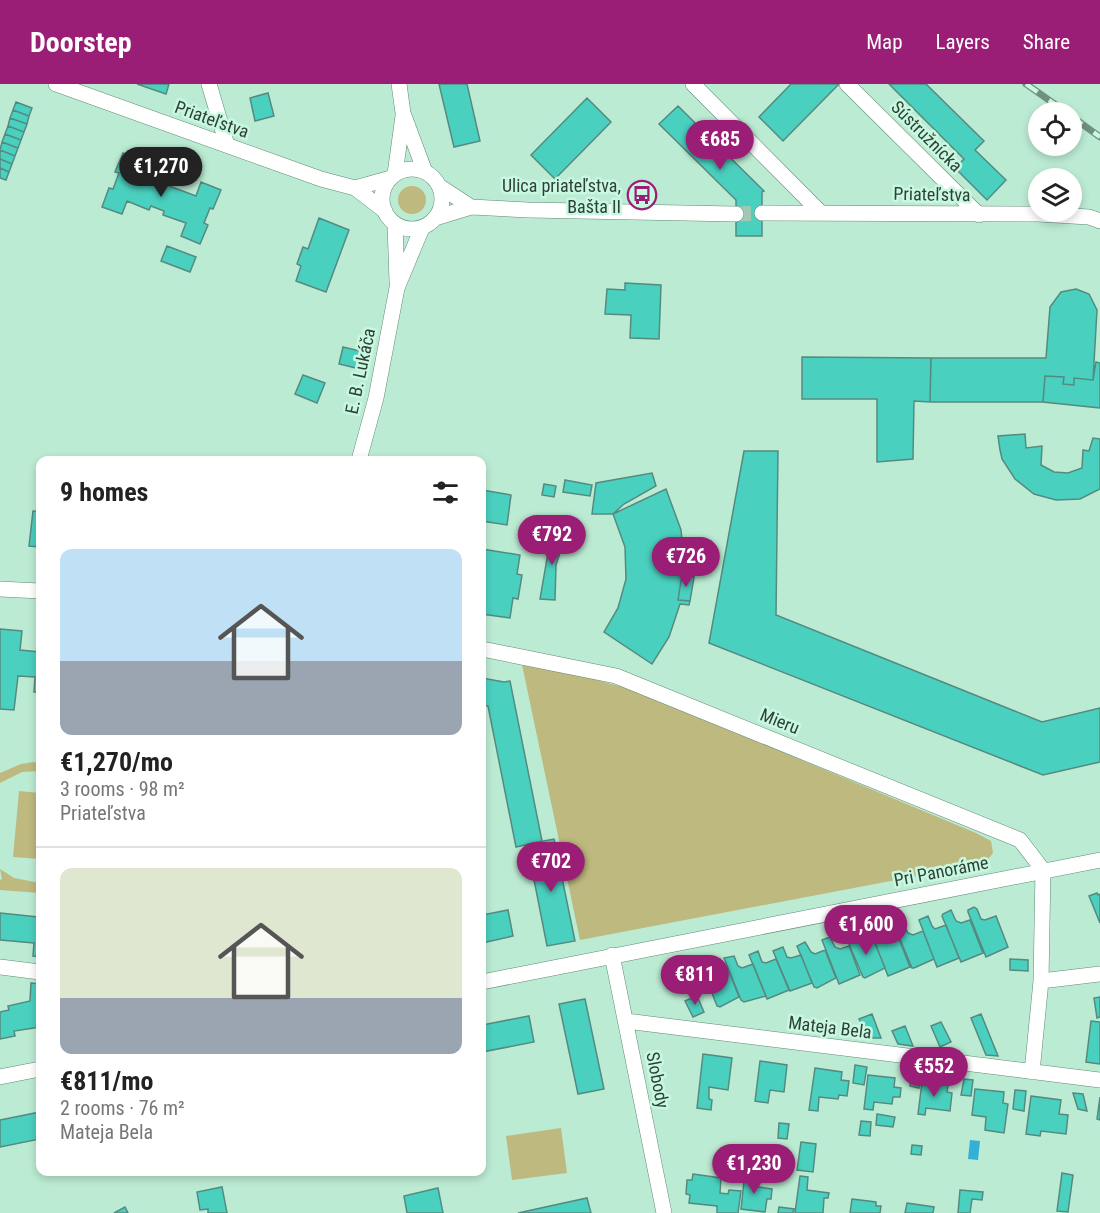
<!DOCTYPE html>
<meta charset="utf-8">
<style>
:root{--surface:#fff;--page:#f2f2f2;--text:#222;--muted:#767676;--line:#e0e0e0;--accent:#9b1e76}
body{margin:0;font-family:"Roboto Condensed",sans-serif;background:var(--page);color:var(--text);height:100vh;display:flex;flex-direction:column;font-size:22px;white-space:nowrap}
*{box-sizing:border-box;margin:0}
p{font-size:20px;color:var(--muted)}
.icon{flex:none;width:33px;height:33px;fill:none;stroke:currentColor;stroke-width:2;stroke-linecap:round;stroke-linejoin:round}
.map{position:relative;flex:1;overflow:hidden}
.side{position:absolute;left:36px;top:372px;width:450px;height:720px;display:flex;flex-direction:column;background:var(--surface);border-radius:12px;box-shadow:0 3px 9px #0003}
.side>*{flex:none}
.tools{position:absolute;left:1028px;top:18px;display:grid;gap:12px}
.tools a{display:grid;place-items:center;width:54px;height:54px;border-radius:50%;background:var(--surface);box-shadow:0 3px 9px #0003;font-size:30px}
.price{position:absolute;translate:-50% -51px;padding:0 14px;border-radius:21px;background:var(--accent);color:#fff;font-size:20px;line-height:39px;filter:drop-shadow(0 2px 3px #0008)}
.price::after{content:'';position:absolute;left:50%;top:36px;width:18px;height:14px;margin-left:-9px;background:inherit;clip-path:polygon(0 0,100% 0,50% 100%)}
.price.selected{background:#222;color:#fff}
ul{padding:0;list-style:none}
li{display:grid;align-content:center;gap:12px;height:318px;padding:0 24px}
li+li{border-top:2px solid var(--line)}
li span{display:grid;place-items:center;height:186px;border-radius:12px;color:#555}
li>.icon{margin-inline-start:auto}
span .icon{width:108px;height:108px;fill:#fffc;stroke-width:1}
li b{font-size:26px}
h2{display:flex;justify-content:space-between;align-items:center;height:72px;padding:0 24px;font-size:26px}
header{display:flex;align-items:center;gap:36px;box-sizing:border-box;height:84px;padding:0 30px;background:var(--accent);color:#fff}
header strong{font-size:28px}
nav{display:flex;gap:33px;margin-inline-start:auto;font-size:21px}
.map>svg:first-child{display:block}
.green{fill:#beb97e}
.water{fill:#34b0d6}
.building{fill:#4ad0bf;stroke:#558a81;stroke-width:1.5}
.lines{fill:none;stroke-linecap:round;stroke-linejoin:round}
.street-tunnel{stroke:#a0c9b4;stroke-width:15;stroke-dasharray:15 8;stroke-linecap:butt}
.street-casing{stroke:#5e8a75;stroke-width:16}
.street{stroke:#fff;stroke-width:15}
.rail-casing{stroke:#709080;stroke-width:7}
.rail{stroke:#c9f8e0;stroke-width:4.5;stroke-dasharray:14;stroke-linecap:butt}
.labels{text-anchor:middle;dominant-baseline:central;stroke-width:5;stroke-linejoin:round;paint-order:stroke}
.street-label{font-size:18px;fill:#2e4137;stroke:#c9f8e0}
.poi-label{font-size:18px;fill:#2e4137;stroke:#c9f8e0;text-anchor:end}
</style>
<header>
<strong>Doorstep</strong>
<nav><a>Map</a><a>Layers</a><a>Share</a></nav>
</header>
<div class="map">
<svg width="1100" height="1129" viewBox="0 0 1100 1129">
<rect width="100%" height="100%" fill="#bcebd3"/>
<!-- green -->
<path class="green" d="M398 116a14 14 0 1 1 28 0a14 14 0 1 1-28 0Z
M521,576L634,606L976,749L991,757L993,769L985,779L580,856Z
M33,678L40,679V687L22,688L0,699V689L21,680Z
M19,707L40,709V775L13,773Z
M0,785L14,794L40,799V809L0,806V796L2,795Z
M561,1044L567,1089L512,1096L506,1052Z"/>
<!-- water -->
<path class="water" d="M970,1056L980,1057L978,1076L968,1075Z"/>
<!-- building -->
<path class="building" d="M137,0H169L166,10Z
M439,0H467L480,57L454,63Z
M791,0H839L783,57L759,33Z
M889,0H926L984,57L975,66L1006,96L987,116L955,84L964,75Z
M268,9L274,32L255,37L250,14Z
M587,14L611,38L555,95L531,71Z
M16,18L32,24L29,32L13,26Z
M678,22L764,107L762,108V152H736V116L659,40Z
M13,26L29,32L27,40L10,34Z
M10,34L27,40L24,48L8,42Z
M8,42L24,48L21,56L5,50Z
M5,50L21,56L18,64L2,58Z
M2,58L18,64L15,72L0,66Z
M0,66L15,72L12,80L0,75Z
M123,69L142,76L137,90L196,112L201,98L221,106L213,125L210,124L204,139L208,141L200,160L181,152L186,139L163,131L164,127L151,122L149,126L127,117L122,130L102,123L109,104L113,105L119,89L115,88Z
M0,75L12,80L9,88L0,84Z
M0,84L9,88L6,96L0,94Z
M319,134L349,146L326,208L296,197L301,182L297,180L303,163L308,165Z
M167,162L196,173L190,188L161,177Z
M625,199L661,201L659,255L630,254L631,231L605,230L607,205L625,206Z
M1076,205L1089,210L1097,226L1093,296L1074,294V301L1063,300L1064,293L1045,292L1043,318H930L931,274H1046L1050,223L1061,208Z
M343,263L360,267L356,284L339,280Z
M802,273L931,274L930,318L914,317L913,375L877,378V315H802Z
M1096,278L1100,279V324L1043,318L1045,292L1064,293L1063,300L1074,301V294L1093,296Z
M303,291L325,299L317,319L295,310Z
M1025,350L1026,364L1042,362L1041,381L1054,388L1068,389L1082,384L1083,366L1089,367L1093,354L1100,355V405L1080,415L1056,416L1034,410L1015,395L1002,375L1000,366L998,352Z
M744,367H778L776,531L1042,638L1100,624V678L1043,691L709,559Z
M652,389L656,402L624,420L613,430H592L596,399Z
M565,396L592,401L590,412L563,408Z
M544,400L556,402L554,413L542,411Z
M666,405L681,446L685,487L694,488V493L682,491L678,516L690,517L689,521L680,520L669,553L652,580L604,548L618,524L626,495L625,463L613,430Z
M482,406L511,411L507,441L482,437Z
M33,427L40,428V468V463L29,462Z
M552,446L566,450L556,481L555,516L540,515Z
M482,465L520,471L517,490L522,491L518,515L513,514L510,534L482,530Z
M682,491L694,493L690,517L678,516Z
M0,545L22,547L20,566L40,568V608H34L35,593L18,592L14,626L0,625Z
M482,594L504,598L510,597L542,757L516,763L488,622L482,621Z
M554,755L575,857L547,862L527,760Z
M1097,809L1098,811L1100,810V839L1089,812Z
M974,823L977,825L981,835L985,836L996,832L1008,863L986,873L968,828V826Z
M508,826L513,852L482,859V831Z
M951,826L956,837L961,839L970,836L983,869L961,878L942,832L943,830Z
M0,829L38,833L37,846H40V873L33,872L34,859L0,856Z
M928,832L932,842L935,845L946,841L959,874L937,883L919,836Z
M902,839L908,849L913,851L923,847L934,875L914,884H912L895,843Z
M879,842L883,852L887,854L897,850L910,883L888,892L870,846Z
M855,849L859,859L864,861L874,857L885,884L865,894L863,893L846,853Z
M830,853L835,863L840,865L849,862L860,891L839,900L822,856Z
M805,858L811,868L815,870L825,866L836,894L817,904L814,903L797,862Z
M783,863L787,873L791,874L801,871L812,899L790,907L773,867Z
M758,867L762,878L766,879L776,875L789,906L767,915L749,871Z
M734,872L738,882L742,884L753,880L766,912L744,918L741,916L724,874Z
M1010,875L1028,876V887L1010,886Z
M710,877L714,887L718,889L728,885L739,913L720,923L717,922L701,881V879Z
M31,899L40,900V943L14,947L15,952L0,955V928L9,926L8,922L30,917Z
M697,912L704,928L693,933L685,917Z
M1100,913V933L1097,934L1094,914Z
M585,915L604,1005L578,1010L559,920Z
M872,930L881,954H867L859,935Z
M981,930L998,972L986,971L971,934Z
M529,932L534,958L482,968V941Z
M1091,937L1100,938V980L1086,978Z
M941,938L951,958L940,963L931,942Z
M905,942L913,962L898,960L892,947Z
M703,970L732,974L728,1006L709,1003V1015L712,1016L711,1026L697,1024Z
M760,977L787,981L784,1008L770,1006L768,1019L755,1017Z
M855,981L867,983L864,1001L853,999Z
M815,984L842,988L841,996L849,997L847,1012L839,1011L838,1015L819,1013L818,1027L809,1026Z
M912,988L921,989L919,1004L910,1002Z
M868,991L895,994L894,1003L901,1004L900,1013H893L892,1020L874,1018L873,1026L864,1025Z
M964,995L973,996L971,1012L961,1011Z
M922,998L948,1001L947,1008L952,1009L950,1027L926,1024L925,1031L918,1030Z
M975,1005L1004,1008L1003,1019L1008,1020L1004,1049L985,1046L986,1033L972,1031Z
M1015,1006L1026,1007L1024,1027L1013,1025Z
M1073,1009L1083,1010L1087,1027L1078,1025Z
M1031,1012L1061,1016L1059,1030L1068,1031L1066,1050L1041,1047L1040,1052L1026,1050Z
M1100,1013V1036L1097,1035Z
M40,1028V1055L0,1063V1036Z
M877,1030L895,1033L893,1043L876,1041Z
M861,1037L871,1038L870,1052L859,1051Z
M779,1039L789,1040L787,1055L778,1054Z
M801,1058L816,1060L813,1088L797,1086Z
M912,1061L922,1062L921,1071L911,1070Z
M745,1088L754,1089L752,1102L772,1105L771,1115H767L765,1128L741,1125Z
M1062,1089L1073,1091L1068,1128L1057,1127Z
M693,1090L721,1094L720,1109L728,1110L729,1106L741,1107L738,1129H717V1122L689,1119L690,1111L686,1110L687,1096H692Z
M800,1092L808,1093L807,1106L829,1109L828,1114H824L823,1129H795Z
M222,1103L227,1129H208V1125L200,1126L197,1108Z
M438,1104L443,1129H407L404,1112Z
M960,1106L983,1108L982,1116L972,1115L970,1129H958Z
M587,1114L591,1129H518Z
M852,1115L876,1118V1122H881L880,1129H850Z
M907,1119L934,1123L933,1129H905Z
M125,1123L128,1129H114Z
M779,1123L794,1125L793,1129H778Z"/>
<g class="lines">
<!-- street-tunnel -->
<path class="street-tunnel" d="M736,130L762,129"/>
<!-- street casing -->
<g class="street-casing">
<path id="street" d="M56,0L321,95L355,104L385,127
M209,0L227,61
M399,0L403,29L425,88
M693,0L820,128
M847,0L979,131
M382 115a30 30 0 1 1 60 0a30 30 0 1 1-60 0Z
M395,90L403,32
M439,102L471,123
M355,104L391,94
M762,129L1038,130L1089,133L1100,137
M435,134L471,123L528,126L736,130
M395,140L397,198
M359,376L376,314L397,204L422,144
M0,505L40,507
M482,565L616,592L1020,756L1043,786
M612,871L664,1129
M0,883L40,888
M1041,897L1100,890
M482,898L1100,776
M626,937L1100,996
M1032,988L1041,897L1043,786
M0,993L40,985"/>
</g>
<!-- street -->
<use href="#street" class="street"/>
<!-- rail casing -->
<g class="rail-casing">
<path id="rail" d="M1026,0L1066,28
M1071,32L1100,53"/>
</g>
<!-- rail -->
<use href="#rail" class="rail"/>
</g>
<!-- icons -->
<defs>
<g id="bus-ring" transform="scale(1.5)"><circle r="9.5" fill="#c9f8e0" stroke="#9b1e76" stroke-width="1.5"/><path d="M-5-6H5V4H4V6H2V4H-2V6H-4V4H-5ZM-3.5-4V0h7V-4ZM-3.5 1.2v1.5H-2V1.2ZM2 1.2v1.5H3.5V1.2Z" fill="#9b1e76"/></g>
</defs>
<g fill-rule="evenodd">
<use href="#bus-ring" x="642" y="111"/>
</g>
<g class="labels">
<!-- street labels -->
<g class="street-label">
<text transform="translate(212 35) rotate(20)">Priateľstva</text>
<text transform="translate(927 52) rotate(45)">Sústružnícka</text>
<text transform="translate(932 110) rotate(1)">Priateľstva</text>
<text transform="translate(360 287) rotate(-78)">E. B. Lukáča</text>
<text transform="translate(780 637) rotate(22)">Mieru</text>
<text transform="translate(941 787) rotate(-11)">Pri Panoráme</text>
<text transform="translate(830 943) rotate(7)">Mateja Bela</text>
<text transform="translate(658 996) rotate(79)">Slobody</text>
</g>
<!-- poi labels -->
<g class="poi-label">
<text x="621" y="101">Ulica priateľstva,<tspan x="621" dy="21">Bašta II</tspan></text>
</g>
</g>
</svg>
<div class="tools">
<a><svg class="icon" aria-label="locate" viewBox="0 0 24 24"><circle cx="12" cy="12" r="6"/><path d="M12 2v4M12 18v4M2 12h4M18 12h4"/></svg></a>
<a><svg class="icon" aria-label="layers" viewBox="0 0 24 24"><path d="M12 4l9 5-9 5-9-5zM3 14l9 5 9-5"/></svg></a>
</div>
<b class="price" style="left:720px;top:87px">€685</b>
<b class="price selected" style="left:161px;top:114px">€1,270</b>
<b class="price" style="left:552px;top:482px">€792</b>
<b class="price" style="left:686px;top:504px">€726</b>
<b class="price" style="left:551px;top:809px">€702</b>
<b class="price" style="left:866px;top:872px">€1,600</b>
<b class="price" style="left:695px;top:922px">€811</b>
<b class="price" style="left:934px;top:1014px">€552</b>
<b class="price" style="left:754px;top:1111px">€1,230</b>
<section class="side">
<h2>9 homes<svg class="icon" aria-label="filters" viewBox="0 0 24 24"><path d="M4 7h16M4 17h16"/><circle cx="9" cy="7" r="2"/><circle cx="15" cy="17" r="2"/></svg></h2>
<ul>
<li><span style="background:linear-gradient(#bfe0f5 60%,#9aa5b1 0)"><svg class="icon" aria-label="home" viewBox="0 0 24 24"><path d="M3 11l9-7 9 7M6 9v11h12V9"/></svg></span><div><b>€1,270/mo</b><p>3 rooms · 98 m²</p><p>Priateľstva</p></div></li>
<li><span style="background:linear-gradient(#dfe7d0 70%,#9aa5b1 0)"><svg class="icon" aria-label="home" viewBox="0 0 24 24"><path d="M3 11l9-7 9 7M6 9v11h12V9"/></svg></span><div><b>€811/mo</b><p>2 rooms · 76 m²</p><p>Mateja Bela</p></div></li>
</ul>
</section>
</div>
